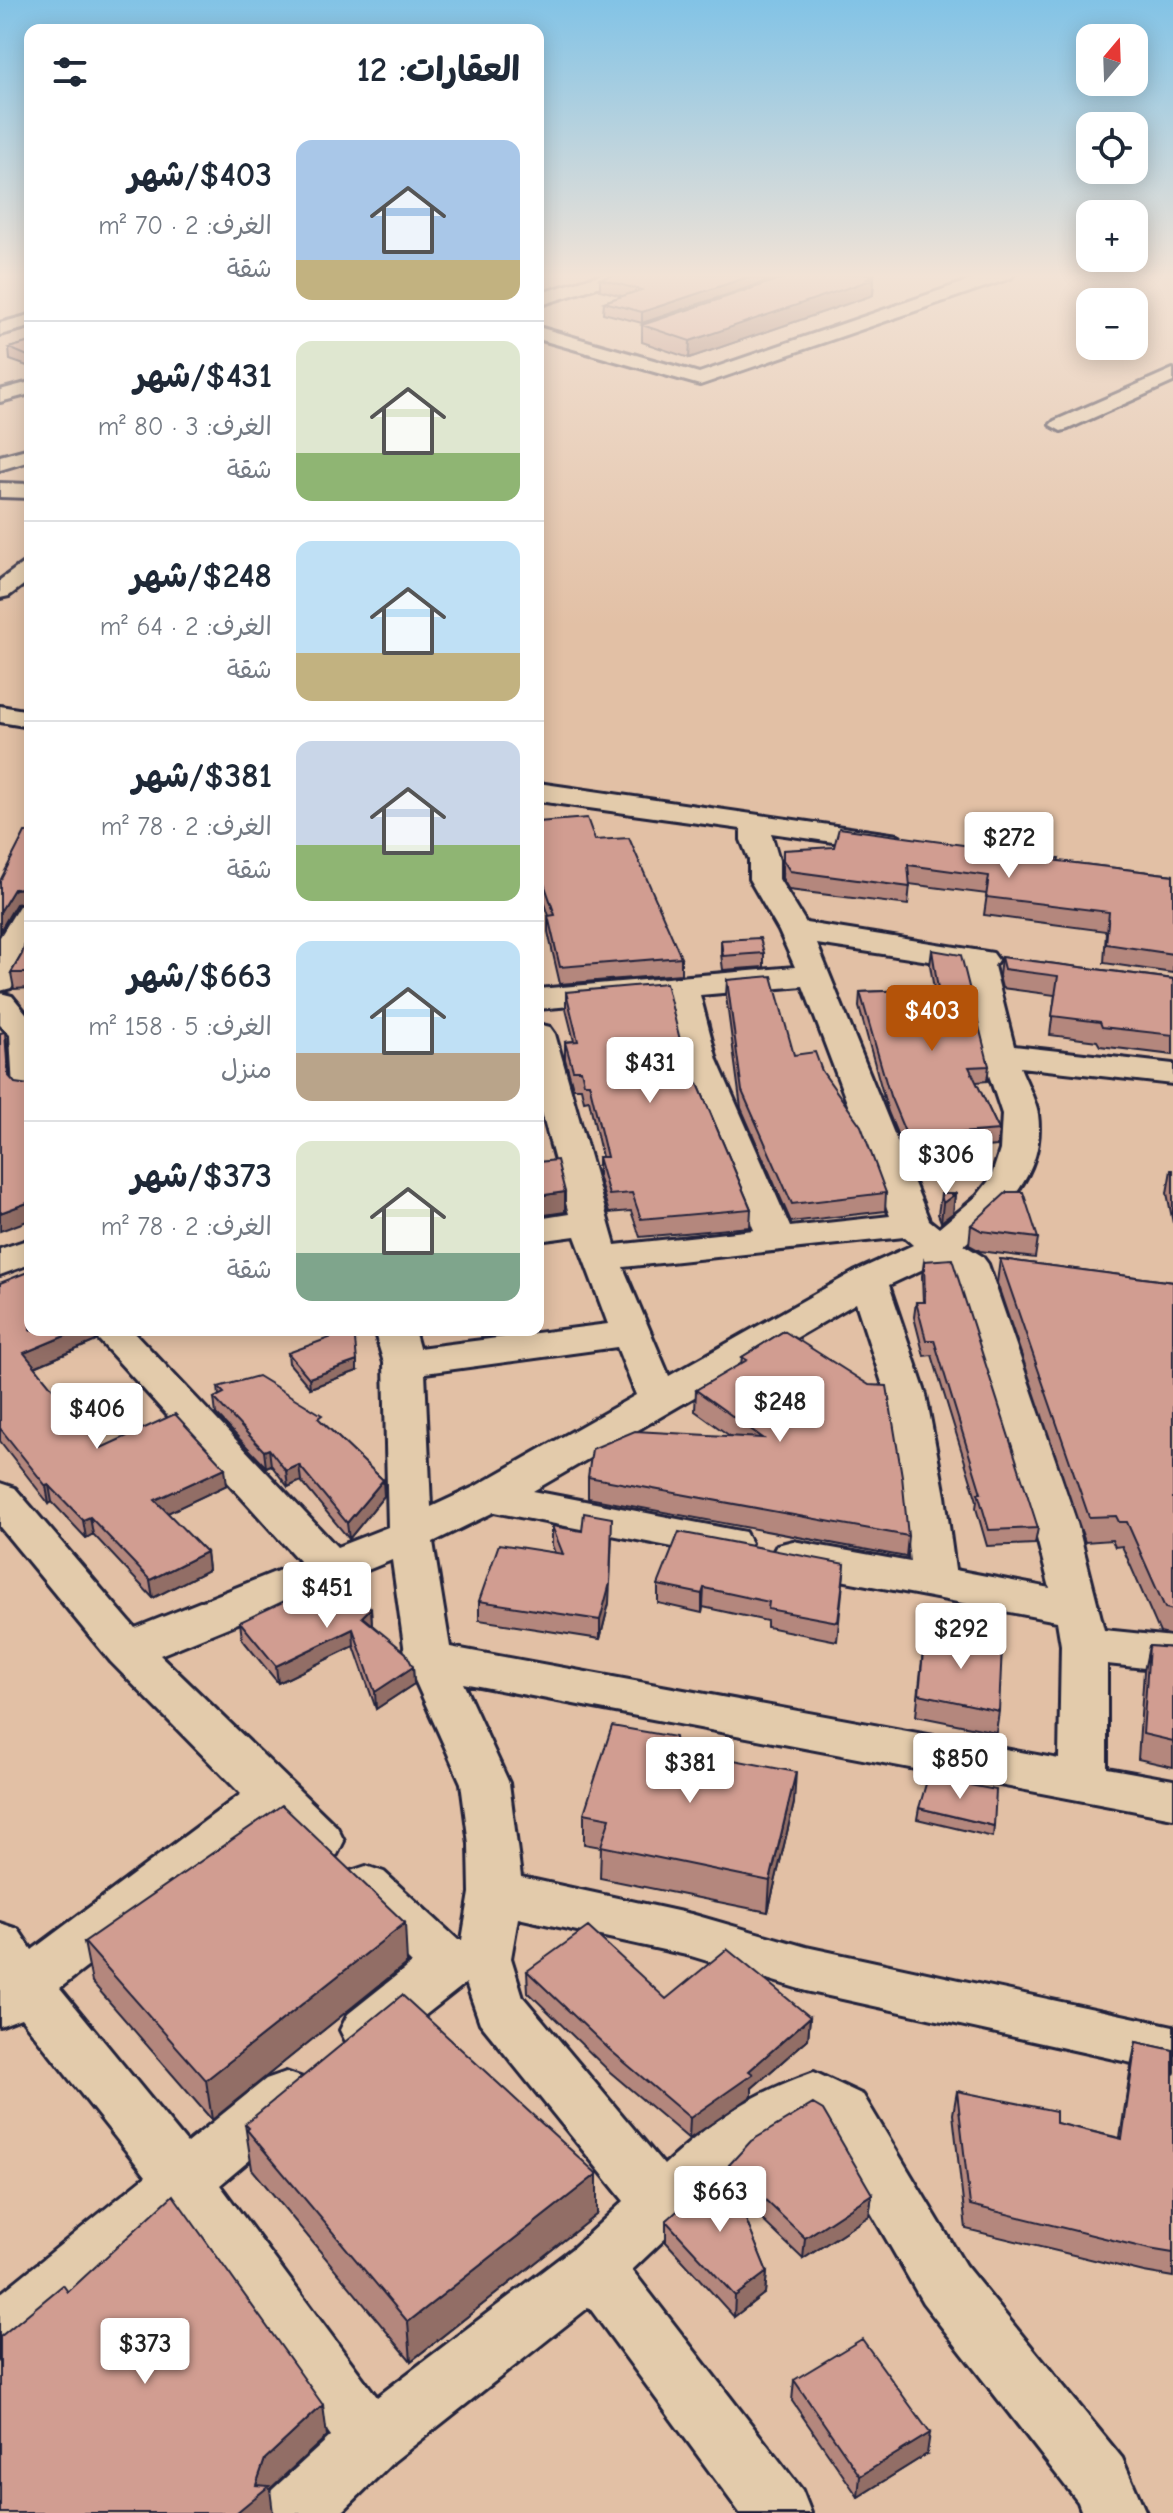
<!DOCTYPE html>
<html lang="ar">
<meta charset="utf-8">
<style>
:root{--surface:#fff;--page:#f6f6f7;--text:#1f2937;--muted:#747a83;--line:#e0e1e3;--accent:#b45309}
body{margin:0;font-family:"Comic Neue","Playpen Sans Arabic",sans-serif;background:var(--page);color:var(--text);direction:rtl;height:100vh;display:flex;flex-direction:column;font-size:30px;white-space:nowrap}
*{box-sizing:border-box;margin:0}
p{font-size:26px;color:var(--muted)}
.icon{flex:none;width:44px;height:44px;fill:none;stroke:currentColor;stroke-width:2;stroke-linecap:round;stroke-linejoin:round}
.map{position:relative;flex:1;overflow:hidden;direction:ltr}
.sheet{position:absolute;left:24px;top:24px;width:520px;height:1312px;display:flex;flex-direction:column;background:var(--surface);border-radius:16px;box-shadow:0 4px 20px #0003;direction:rtl}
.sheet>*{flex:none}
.needle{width:52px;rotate:19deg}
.fabs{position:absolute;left:1076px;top:24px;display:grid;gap:16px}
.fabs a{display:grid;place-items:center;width:72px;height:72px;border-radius:16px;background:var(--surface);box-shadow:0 4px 20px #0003;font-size:40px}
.price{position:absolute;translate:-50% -68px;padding:0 18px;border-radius:8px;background:#fff;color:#222;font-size:26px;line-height:52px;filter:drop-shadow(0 2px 4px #0008)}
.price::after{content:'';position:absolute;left:50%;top:48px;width:24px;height:18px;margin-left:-12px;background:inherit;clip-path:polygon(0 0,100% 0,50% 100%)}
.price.on{background:var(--accent);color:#fff}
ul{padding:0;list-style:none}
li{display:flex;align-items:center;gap:24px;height:200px;padding:0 24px}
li+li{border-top:2px solid var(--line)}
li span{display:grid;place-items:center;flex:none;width:224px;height:160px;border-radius:16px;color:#555}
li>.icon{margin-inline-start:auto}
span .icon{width:96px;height:96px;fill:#fffc;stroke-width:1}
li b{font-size:34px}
h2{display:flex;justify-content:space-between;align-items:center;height:96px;padding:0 24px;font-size:34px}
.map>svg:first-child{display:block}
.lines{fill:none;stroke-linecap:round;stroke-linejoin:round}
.street-casing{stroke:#22223b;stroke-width:6}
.street{fill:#e3cbab;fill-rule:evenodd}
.wall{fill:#b4877d;stroke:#22223b;stroke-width:2}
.shaded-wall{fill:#926e66;stroke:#22223b;stroke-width:2}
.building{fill:#d19d91;stroke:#22223b;stroke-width:2}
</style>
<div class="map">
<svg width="1173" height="2513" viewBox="0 0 1173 2513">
<rect width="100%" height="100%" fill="#e2c0a5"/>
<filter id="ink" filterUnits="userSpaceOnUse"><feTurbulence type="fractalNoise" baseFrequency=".0125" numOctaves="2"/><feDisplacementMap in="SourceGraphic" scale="16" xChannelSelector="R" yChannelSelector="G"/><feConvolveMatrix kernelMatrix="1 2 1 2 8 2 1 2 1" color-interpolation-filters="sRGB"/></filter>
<g filter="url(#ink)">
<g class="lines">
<!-- street casing -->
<g class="street-casing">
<path id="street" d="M602,274H629L626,278L538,306V294Z
M988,274H1014L1011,278L700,385L538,339V327L699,373Z
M30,315V327L0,335V323Z
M1173,369V382L1068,429L1061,431L1050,425L1054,421Z
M30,382V394L0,402V390Z
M30,448V461L0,470V456Z
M0,483L30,484V498L0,497Z
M30,562V580L9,596L0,598V580L22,564Z
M0,706L30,711V727L0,722Z
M538,783L898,835L903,841L898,847L888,850L771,833L779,860V879L806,923L993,953L998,960L994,966L1014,1046L1173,1064V1084L1020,1067C1026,1082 1035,1099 1038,1114C1046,1174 1004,1211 964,1245L982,1256L988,1264L1077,1523L1104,1630L1173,1637V1671L1107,1664V1768L1173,1780V1818L463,1683L509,1783L521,1877L691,1914L806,1947L1173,2026V2072L806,1991L691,1956L518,1918L511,1958L523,1997L664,2165C714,2119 749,2095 814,2072L863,2095L965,2265L1122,2458L1146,2513H1082L1078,2502L923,2303L823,2129L811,2122L748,2160L632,2270L802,2490L811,2513H740L589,2307L393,2462L341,2513H263L272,2490L331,2436L178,2220L21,2351L0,2359V2294L146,2176L21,2018L0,2026V1923L18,1929L32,1950L241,1794L111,1662L0,1527V1483L15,1488L135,1628L300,1562L90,1330H132L337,1547L388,1527L384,1363L374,1330H414L419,1348L608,1324L575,1236L538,1241V1219L569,1214L538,1097V1024L550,1027L555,1034L615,1245L754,1230L683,1060L668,997L538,1009V989L795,967L779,931L749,879V860L741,840V829L538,801ZM817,944L962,966L982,1054L1002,1114L1000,1150L991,1178L977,1196L939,1228L929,1220ZM803,986L890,1216L790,1227L717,1060L700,995ZM904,1237L913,1245L854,1272L669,1376L623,1267ZM938,1262L952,1270L1033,1523L1050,1588L955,1570L945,1496L926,1395L889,1285ZM856,1303L886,1395L903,1496L910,1562L793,1541L777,1545L771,1556L777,1567L793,1571L1057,1621L1061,1645L1059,1759L450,1647L433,1542L494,1512L729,1558L745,1554L751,1543L745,1532L533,1491ZM617,1347L636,1395L474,1487L431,1507L425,1373ZM392,1560L406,1660L461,1783L469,1844L470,1893L462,1940H458L384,1872L366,1866L348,1872L341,1886L348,1900L412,1963L348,2014L340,2030L348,2046L367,2053L386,2046L466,1983L480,2023L624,2201L573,2248L377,2397L220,2185L306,2113L314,2096L306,2079L286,2072L266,2079L187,2143L60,1988L272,1825C294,1847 303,1866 337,1855L344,1841L337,1827L160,1655Z
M30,904C30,933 29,963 11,988L0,991V937L19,906Z
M0,993L12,996L30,1018V1099L18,1096L13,1089L10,1035L0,1025Z
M30,1239V1264L0,1275V1249Z"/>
</g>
<!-- street -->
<use href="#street" class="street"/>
</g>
<!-- wall -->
<path class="wall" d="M617,274H789L642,323L603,313L604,302L622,296L600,290V279Z
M874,275L873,295L689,358L642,342V325Z
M30,342V367L10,360L9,348Z
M538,822L595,840L681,957V974L560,984L548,932V916H549L538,882Z
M30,832V988L14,989L11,973L22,954L28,933L29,902L16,904Z
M783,850L1058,861L1173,875V973L1104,963L1106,931L984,915L987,894L910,884L908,905L789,890L782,878Z
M721,940L764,953V967L723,970L721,954Z
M932,950L989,1066L987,1081L976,1082L999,1130L997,1146L905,1153L888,1112L859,1007L860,992L934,989L930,965Z
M1001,957L1173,979V1055L1100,1046L1097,1041L1050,1035L1055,995L1002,988L999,976Z
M727,980L794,1055L822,1071L886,1193L885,1211L791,1222L741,1108L726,996Z
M566,992L681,1044L751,1209L750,1227L640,1237L631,1211L609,1213L598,1175V1157H602L589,1100L584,1101L581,1088H573L565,1059V1042L574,1041L566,1009Z
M1171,1170H1173V1223L1167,1193Z
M941,1194H955L953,1213L941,1222L938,1214Z
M971,1225L1038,1238L1035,1258L980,1251L969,1245Z
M1000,1259L1173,1282V1636L1160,1633L1122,1546L1115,1547L1112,1540L1085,1542L997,1283Z
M924,1261L1038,1528L1035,1544L987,1546L976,1508L977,1501L932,1355L924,1356L914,1317L916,1302H923L922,1276Z
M0,1283L96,1341L35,1367L101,1448L227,1485L167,1513L206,1552L208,1570L153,1598L93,1534L86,1538L52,1502L49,1504L0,1441Z
M784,1331L908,1536L906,1557L588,1498V1477L730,1436L695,1411L696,1390L741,1364L742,1357Z
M288,1353L357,1371L310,1388L289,1363Z
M218,1387L322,1422L383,1480L384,1496L349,1539L301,1481L288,1487L271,1465L266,1467L216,1414L214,1398L219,1396Z
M552,1526L609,1603L600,1639L479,1620V1601L555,1553L552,1545Z
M845,1564L837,1641L767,1627V1621L703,1607L702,1613L658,1603V1585Z
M371,1608L372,1625L413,1667L414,1684L376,1709L354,1646L278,1683L242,1639L240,1622Z
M925,1632L999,1711L996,1732L916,1716Z
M1149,1646L1173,1648V1767L1138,1759L1144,1671Z
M676,1749L794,1803L768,1912L600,1878L601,1847L584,1844V1813Z
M919,1808L994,1826L993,1837L917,1819Z
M84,1942L407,1963L212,2120L92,1982Z
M527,1971L666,1999L810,2017L808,2039L752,2088V2096L689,2139L610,2072L528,1992Z
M1136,2042L1173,2050V2277L1144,2272L966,2229L953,2114L957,2091L1056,2123L1120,2138L1131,2066Z
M245,2124L597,2214L411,2361L252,2169Z
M729,2165L872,2194L869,2216L803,2259L735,2194L767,2272L765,2293L734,2317L666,2242V2221L728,2175Z
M794,2380L927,2454L858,2497L792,2401Z"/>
<!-- shaded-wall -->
<path class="shaded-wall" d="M757,274H789L642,323V312Z
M874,275L873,295L689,358L690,341Z
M30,887V902L16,904L0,931V912L14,889Z
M5,1032L8,1048L11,1091L8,1075Z
M565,1192V1212L538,1216V1196Z
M955,1194L953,1213L941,1222L943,1203Z
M30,1202V1220L0,1231V1213Z
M79,1330H94L96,1341L27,1370L24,1353Z
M357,1361V1371L310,1388L309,1378Z
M269,1449L271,1465L266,1467L264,1451Z
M299,1465L301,1481L288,1487L286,1471Z
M225,1468L227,1485L157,1518L155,1500Z
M383,1480L384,1496L349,1539L347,1523Z
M49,1485L52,1502L49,1504L46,1486Z
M90,1517L93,1534L86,1538L83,1520Z
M612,1538L609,1603L600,1639V1620Z
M206,1552L208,1570L153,1598L150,1580Z
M704,1588L703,1607L702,1613V1594Z
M371,1608L372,1625L362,1617Z
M353,1629L354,1646L278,1683L276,1666Z
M413,1667L414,1684L376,1709L375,1692Z
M796,1772L794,1803L768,1912L770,1881Z
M405,1923L407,1963L212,2120L206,2080Z
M810,2017L808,2039L752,2088V2096L689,2139L690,2118L749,2071Z
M597,2174V2214L411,2361L408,2322Z
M872,2194L869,2216L803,2259L805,2238Z
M767,2272L765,2293L734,2317L735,2296Z
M323,2405L327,2436L270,2489L273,2513H236L256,2485L265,2459Z
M930,2433L927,2454L858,2497L860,2476Z"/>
<!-- building -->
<path class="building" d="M617,274H757L642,312L604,302L641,290L600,279Z
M795,274H868L874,275L867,278L874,279L690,341L642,325Z
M30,342V357L9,348Z
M587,818L595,840L629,838L681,957L560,967L548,916L555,915L538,866V822Z
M839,828L1059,858L1058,861L1173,875V954L1106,944L1109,912L986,897L989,876L908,865L910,887L790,871L783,860V850L834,847Z
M25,832H30V973H11L22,954L28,933L30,887L14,889L0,912V881Z
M760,938L764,953L723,956L721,940Z
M932,950L961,955L989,1066L969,1067L999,1130L907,1137L890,1096L860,992L938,989Z
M1001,957L1173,979V1035L1102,1027L1100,1022L1052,1016L1058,976L1004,969Z
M772,976L794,1055L815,1052L822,1071L861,1126L886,1193L792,1204L742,1091L727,980Z
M666,983L681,1044L751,1209L641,1219L632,1193L609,1195L598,1157H607L589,1083H584L581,1070H573L565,1042L578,1041L566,992Z
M5,1032L8,1075L15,1083L29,1085L30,1052V1202L0,1213V1033Z
M557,1160L565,1192L538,1196V1162Z
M1007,1192H1023L1038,1238L982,1231L971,1225Z
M941,1194H955L943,1203Z
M952,1259L1038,1528L989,1530L978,1493H981L934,1340H926L916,1302H925L924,1261Z
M1000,1259L1173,1282V1610L1165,1608L1127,1522H1119L1116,1516L1089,1517Z
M30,1271V1330H79L24,1353L101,1448L175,1414L225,1468L155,1500L206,1552L150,1580L90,1517L83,1520L49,1485L46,1486L0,1428V1283Z
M351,1330H354L357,1361L309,1378L288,1353Z
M784,1331L869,1385L887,1386L902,1476L908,1536L588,1477L592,1449L635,1431L763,1438L696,1390L747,1360L742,1357Z
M258,1376L322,1415L318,1418L383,1480L347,1523L299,1465L286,1471L269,1449L264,1451L214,1398L224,1393L218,1387Z
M584,1513L612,1518L610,1583L600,1620L479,1601L499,1544L563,1554L552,1526L582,1531Z
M679,1532L845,1564L838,1622L768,1609L769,1602L704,1588L702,1594L658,1585Z
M338,1576L371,1608L362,1617L406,1653L413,1667L375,1692L353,1629L276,1666L240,1622Z
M925,1632L1002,1646L999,1711L919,1694Z
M1149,1646L1173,1648V1741L1143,1734Z
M612,1726L675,1737L676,1749L796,1772L770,1881L601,1846L610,1818L584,1813Z
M928,1777L996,1790L994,1826L919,1808Z
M282,1805L405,1923L206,2080L84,1942Z
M588,1927L666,1999L727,1949L810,2017L749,2071L753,2074L690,2118L610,2050L527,1971Z
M402,1995L597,2174L408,2322L247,2130L249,2128L245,2124Z
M1136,2042L1173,2050V2253L1149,2249L970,2205L957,2091L1056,2111V2123L1122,2139Z
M813,2104L823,2110L872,2194L805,2238L729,2165L751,2141Z
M725,2168L767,2272L735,2296L666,2221Z
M173,2195L323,2405L265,2459L256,2485L269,2486L236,2513H0V2337L63,2285L68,2292Z
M862,2339L930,2433L860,2476L794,2380Z"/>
</g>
<!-- sky -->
<linearGradient id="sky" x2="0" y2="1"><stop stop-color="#82c3e6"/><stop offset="0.44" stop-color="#f2e3d6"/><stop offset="1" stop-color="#f2e3d6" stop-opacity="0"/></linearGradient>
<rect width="1173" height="626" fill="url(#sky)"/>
</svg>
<div class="fabs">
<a><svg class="needle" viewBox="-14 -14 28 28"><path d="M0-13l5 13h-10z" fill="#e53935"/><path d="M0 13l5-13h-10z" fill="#747a83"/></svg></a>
<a><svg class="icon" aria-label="locate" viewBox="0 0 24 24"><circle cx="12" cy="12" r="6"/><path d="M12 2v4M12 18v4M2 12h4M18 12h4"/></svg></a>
<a>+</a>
<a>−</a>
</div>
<b class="price" style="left:1009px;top:880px">$272</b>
<b class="price on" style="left:932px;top:1053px">$403</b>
<b class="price" style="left:650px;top:1105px">$431</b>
<b class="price" style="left:946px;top:1197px">$306</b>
<b class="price" style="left:780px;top:1444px">$248</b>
<b class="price" style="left:97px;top:1451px">$406</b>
<b class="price" style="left:327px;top:1630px">$451</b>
<b class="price" style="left:961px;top:1671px">$292</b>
<b class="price" style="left:960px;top:1801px">$850</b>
<b class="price" style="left:690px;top:1805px">$381</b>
<b class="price" style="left:720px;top:2234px">$663</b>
<b class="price" style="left:145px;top:2386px">$373</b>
<section class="sheet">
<h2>العقارات: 12<svg class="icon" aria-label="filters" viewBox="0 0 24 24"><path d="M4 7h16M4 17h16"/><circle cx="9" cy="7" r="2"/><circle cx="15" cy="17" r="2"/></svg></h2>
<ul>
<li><span style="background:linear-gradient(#a9c7e8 75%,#c2b280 0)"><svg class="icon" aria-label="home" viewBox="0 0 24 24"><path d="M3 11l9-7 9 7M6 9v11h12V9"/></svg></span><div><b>$403/شهر</b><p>الغرف: 2 · 70 m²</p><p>شقة</p></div></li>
<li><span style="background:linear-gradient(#dfe7d0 70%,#8fb573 0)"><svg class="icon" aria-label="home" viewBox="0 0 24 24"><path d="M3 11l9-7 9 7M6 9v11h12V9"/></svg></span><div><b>$431/شهر</b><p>الغرف: 3 · 80 m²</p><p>شقة</p></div></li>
<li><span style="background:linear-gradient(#bfe0f5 70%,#c2b280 0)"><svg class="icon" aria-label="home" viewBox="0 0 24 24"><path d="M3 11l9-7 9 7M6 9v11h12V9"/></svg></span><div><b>$248/شهر</b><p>الغرف: 2 · 64 m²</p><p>شقة</p></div></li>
<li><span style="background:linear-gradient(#c9d6e8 65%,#8fb573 0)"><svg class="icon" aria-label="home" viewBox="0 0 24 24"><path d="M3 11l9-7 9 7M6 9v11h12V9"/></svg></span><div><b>$381/شهر</b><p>الغرف: 2 · 78 m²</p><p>شقة</p></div></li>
<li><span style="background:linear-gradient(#bfe0f5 70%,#b9a48a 0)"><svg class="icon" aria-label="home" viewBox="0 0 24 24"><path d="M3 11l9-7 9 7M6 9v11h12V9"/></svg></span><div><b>$663/شهر</b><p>الغرف: 5 · 158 m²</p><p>منزل</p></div></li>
<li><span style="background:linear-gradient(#dfe7d0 70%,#7fa58c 0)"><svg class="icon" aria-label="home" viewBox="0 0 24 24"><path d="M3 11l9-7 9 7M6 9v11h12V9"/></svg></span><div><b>$373/شهر</b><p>الغرف: 2 · 78 m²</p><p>شقة</p></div></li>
</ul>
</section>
</div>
